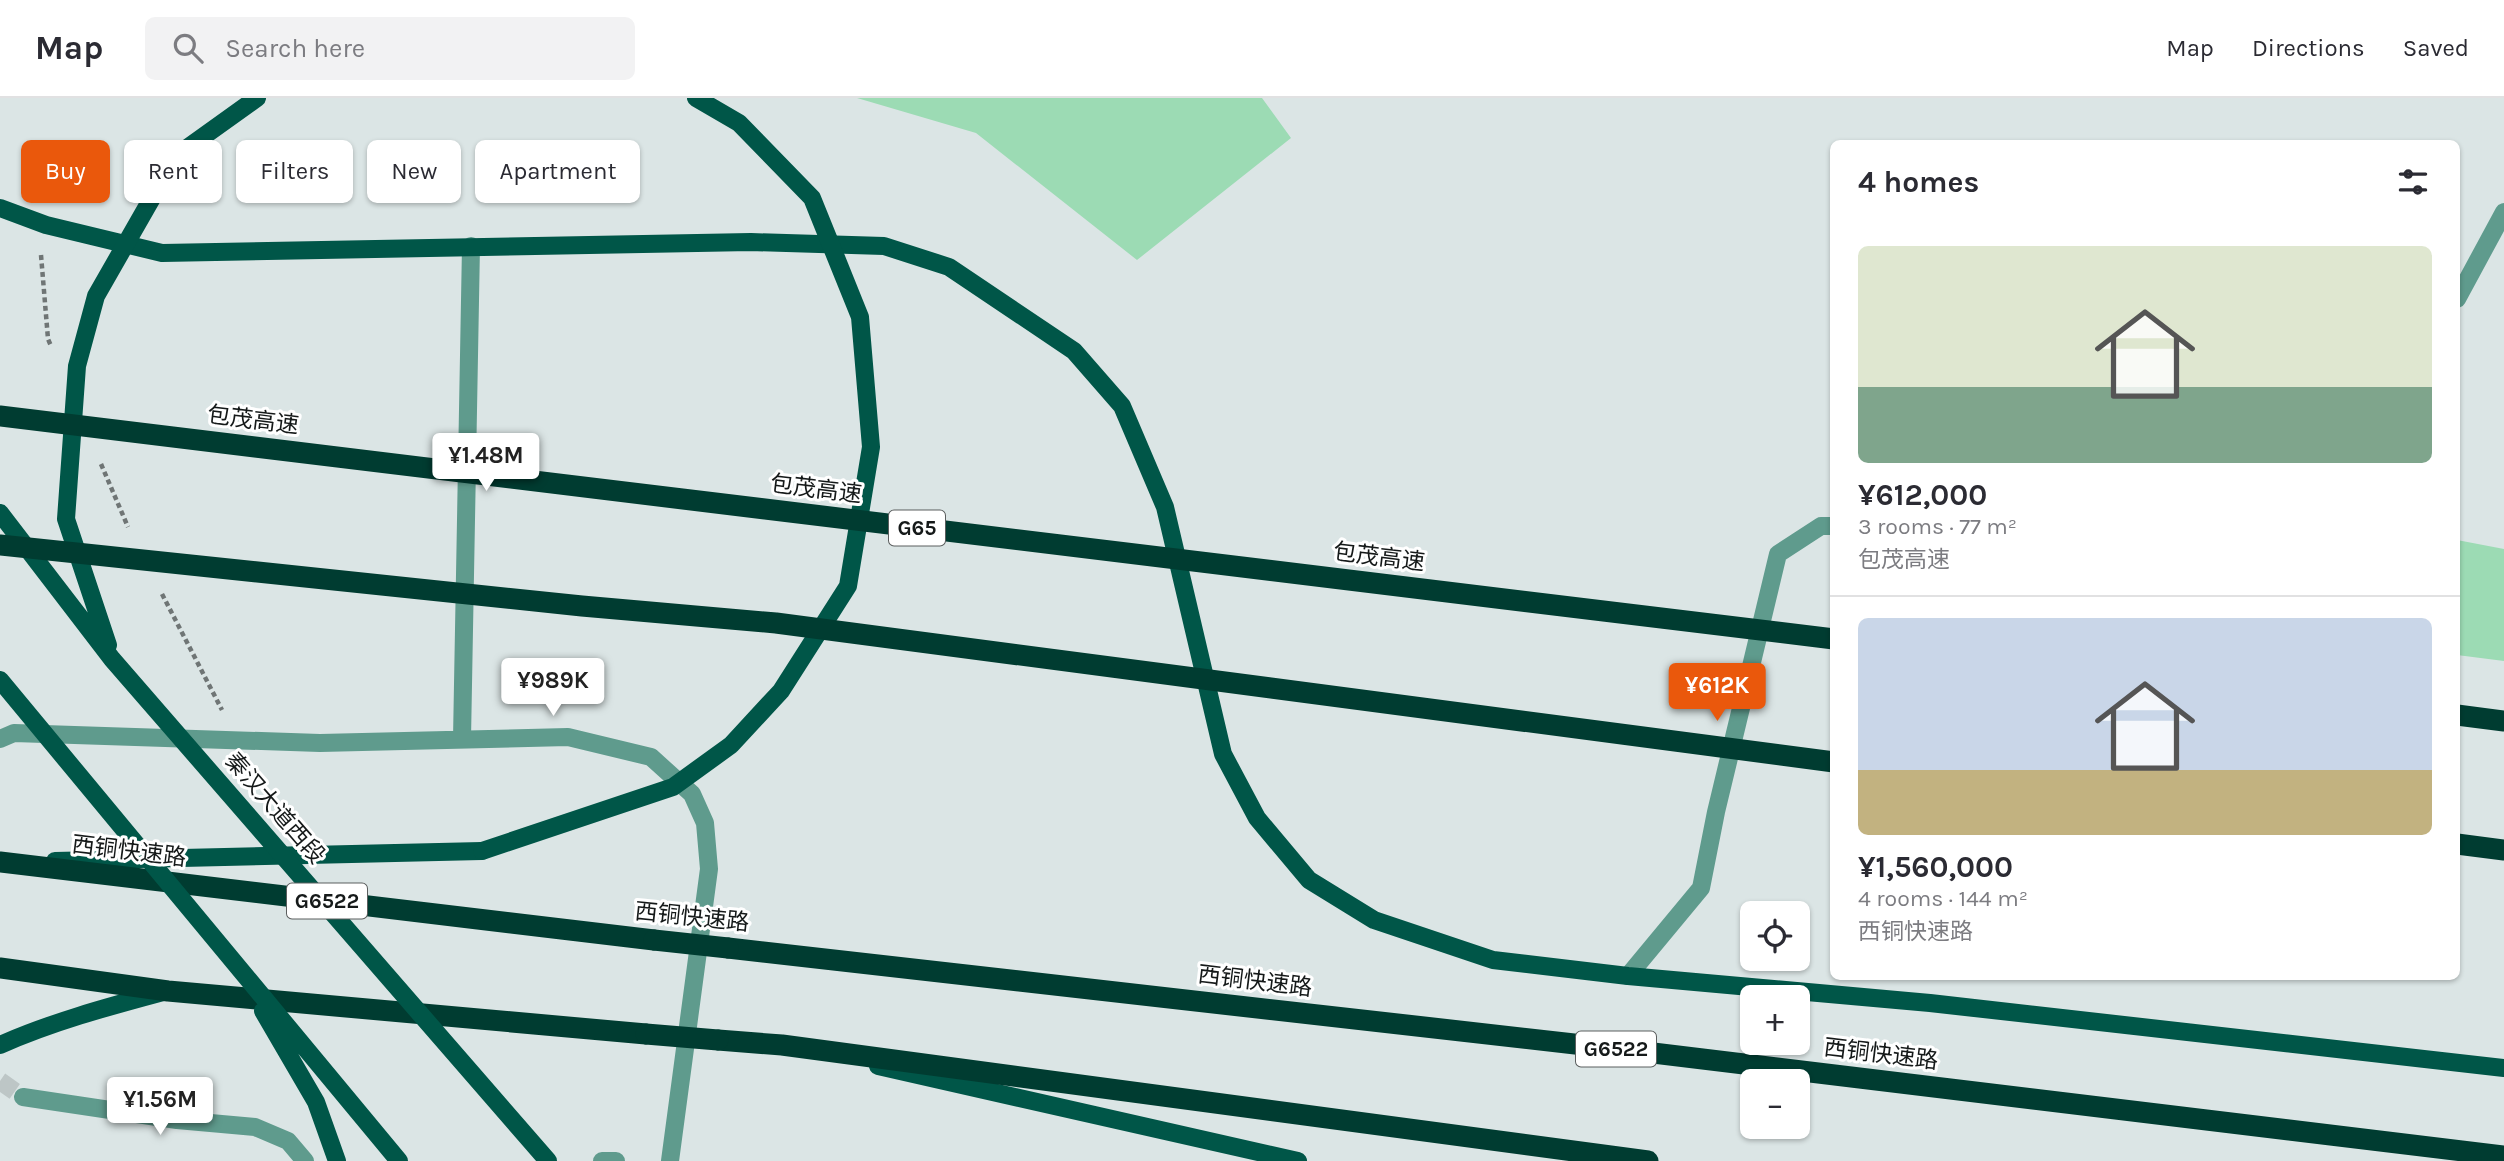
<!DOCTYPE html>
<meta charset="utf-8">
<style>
:root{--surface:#fff;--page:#f2f2f3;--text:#2b2b33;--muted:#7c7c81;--line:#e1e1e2;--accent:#ea580c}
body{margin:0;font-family:Karla,"Noto Sans SC",sans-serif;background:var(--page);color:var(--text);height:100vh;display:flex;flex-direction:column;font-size:26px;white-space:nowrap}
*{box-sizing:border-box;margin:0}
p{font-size:23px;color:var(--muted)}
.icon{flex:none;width:38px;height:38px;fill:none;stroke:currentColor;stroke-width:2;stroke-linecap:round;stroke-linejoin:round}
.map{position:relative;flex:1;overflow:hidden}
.side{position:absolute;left:1830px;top:42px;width:630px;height:840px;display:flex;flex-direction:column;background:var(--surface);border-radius:10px;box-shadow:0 2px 5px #0004}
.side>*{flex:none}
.top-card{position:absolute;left:21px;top:42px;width:665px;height:63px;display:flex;gap:14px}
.controls{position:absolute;left:1740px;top:803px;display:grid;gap:14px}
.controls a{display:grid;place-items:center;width:70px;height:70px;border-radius:10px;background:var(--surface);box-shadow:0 2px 5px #0004;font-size:35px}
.price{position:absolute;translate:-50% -60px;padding:0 16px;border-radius:7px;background:#fff;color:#222;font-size:23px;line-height:46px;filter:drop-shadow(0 2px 4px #0008)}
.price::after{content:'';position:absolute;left:50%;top:42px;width:21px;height:16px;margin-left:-10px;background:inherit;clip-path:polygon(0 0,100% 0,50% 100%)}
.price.selected{background:var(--accent);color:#fff}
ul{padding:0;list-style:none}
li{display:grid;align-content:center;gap:14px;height:371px;padding:0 28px}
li+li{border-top:2px solid var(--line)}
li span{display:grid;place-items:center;height:217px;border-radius:10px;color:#555}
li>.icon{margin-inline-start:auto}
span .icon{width:126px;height:126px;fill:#fffc;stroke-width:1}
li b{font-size:30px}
h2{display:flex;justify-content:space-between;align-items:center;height:84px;padding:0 28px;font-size:30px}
.pill{padding:0 24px;border-radius:10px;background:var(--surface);box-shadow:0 2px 5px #0004;font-size:24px;line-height:63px}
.pill.selected{background:var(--accent);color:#fff}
header{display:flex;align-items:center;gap:42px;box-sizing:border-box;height:98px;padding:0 35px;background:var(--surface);border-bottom:2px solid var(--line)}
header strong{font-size:33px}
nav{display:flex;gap:38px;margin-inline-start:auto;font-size:24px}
.search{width:490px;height:63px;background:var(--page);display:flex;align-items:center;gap:18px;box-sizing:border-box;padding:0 24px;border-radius:10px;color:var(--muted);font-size:26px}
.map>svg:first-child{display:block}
.green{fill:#9cdbb4}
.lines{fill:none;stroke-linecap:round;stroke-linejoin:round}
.minor-tunnel{stroke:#bdc6c6;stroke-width:18;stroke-dasharray:18 9;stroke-linecap:butt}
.path{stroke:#6f7575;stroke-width:4.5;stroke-dasharray:5 3.5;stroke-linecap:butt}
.minor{stroke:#5f9b8d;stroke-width:18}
.major{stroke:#005648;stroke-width:18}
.highway{stroke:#003c31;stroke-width:21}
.major-bridge{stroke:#005648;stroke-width:18}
.highway-bridge{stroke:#003c31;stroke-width:21}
.labels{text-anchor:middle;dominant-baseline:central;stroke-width:6;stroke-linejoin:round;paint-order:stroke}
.shield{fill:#fff;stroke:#5b5e5e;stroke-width:2}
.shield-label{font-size:21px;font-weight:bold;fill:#151919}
.street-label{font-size:23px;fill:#151919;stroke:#fff}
</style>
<header>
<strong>Map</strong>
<div class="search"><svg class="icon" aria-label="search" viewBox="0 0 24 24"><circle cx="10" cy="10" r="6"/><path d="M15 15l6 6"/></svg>Search here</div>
<nav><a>Map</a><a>Directions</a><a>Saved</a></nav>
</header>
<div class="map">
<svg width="2504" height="1063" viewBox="0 0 2504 1063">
<rect width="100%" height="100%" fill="#dbe5e5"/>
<!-- green -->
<path class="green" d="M857,0H1262L1291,40L1137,162L976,35Z
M2457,442L2504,451V563L2457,557Z"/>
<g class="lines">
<!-- minor-tunnel -->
<path class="minor-tunnel" d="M0,983L23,999"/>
<!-- path -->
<path class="path" d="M41,157L48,241L51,248
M101,366L128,429
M162,496L222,612"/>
<!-- minor -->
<path class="minor" d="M2457,201L2504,114
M0,641L14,635L320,645L568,639L651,659L692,696L705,725L709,771L670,1063
M462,641L471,148
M1628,878L1701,790L1716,714L1778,456L1821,428H1834
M23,999L177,1022L255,1029L288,1043L305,1063
M602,1063H616"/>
<!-- major -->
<path class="major" d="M0,110L46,127L162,155L751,144L884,148L949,169L1074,253L1122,308L1165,409L1223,656L1257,720L1309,782L1374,822L1493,862L1628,878L1930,905L2504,970
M55,763L482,753
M0,947C52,924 107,909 163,894
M878,968L1298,1063"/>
<!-- highway -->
<path class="highway" d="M2457,617L2504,623
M2457,746L2504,752
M0,764L654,842
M728,850L1645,954L2504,1058
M0,870L168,893L646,936
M718,942L782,947L1648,1063"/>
<!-- major-bridge -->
<path class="major-bridge" d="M0,415L112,561L548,1063
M108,547L66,421L77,268L96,198L176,58L257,0
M0,582L399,1063
M482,753L673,689L731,647L781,593L848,488L871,349L860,219L812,100L739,25L696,0
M263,913L316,1004L337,1063"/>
<!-- highway-bridge -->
<path class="highway-bridge" d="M0,318L1834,541
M0,447L582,508L776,525L1834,664
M654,842L728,850
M646,936L718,942"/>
</g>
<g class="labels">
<!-- shield labels -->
<g class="shield">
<rect x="889" y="412.5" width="56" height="35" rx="5"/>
<rect x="287" y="785.5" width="80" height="35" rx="5"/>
<rect x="1576" y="933.5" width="80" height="35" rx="5"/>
</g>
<g class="shield-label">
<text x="917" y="430">G65</text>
<text x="327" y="803">G6522</text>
<text x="1616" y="951">G6522</text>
</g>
<!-- street labels -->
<g class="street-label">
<text transform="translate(253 322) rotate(7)">包茂高速</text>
<text transform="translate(816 391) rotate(7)">包茂高速</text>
<text transform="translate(1379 459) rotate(7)">包茂高速</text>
<text transform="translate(275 710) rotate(49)">秦汉大道西段</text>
<text transform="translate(129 753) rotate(7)">西铜快速路</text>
<text transform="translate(692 819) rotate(6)">西铜快速路</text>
<text transform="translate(1255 883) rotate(7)">西铜快速路</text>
<text transform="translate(1881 956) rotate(7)">西铜快速路</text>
</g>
</g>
</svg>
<div class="controls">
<a><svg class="icon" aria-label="locate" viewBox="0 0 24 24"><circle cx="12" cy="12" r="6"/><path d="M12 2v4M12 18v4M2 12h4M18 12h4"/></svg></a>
<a>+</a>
<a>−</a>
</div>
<b class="price" style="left:486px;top:395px">¥1.48M</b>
<b class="price" style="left:553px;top:620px">¥989K</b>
<b class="price selected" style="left:1717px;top:625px">¥612K</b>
<b class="price" style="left:160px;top:1039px">¥1.56M</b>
<div class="top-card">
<a class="pill selected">Buy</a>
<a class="pill">Rent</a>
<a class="pill">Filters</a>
<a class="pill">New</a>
<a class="pill">Apartment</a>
</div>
<section class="side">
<h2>4 homes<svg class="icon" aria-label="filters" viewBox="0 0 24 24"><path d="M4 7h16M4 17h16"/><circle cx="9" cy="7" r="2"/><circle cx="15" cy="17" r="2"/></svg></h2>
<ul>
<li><span style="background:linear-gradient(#dfe7d0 65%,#7fa58c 0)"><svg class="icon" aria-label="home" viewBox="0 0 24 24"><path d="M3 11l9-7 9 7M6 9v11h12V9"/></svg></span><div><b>¥612,000</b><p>3 rooms · 77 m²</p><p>包茂高速</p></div></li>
<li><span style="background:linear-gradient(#c9d6e8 70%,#c2b280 0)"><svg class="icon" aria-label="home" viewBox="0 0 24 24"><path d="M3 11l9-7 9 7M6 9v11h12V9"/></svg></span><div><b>¥1,560,000</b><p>4 rooms · 144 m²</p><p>西铜快速路</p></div></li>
</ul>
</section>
</div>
